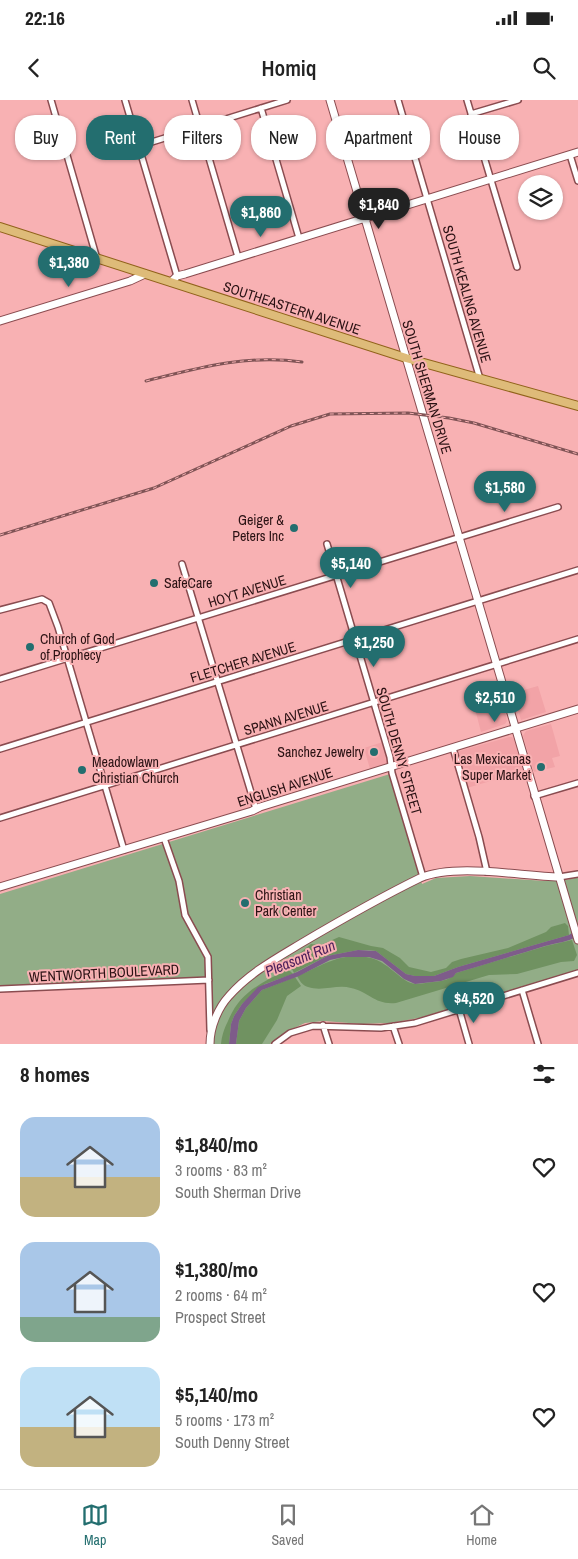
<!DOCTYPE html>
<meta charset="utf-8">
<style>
:root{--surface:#fff;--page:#f2f2f2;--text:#222;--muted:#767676;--line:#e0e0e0;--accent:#236e6f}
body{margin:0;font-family:"Archivo Narrow",sans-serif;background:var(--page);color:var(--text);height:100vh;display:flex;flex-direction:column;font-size:19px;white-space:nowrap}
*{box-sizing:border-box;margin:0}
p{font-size:16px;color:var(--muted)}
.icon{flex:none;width:28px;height:28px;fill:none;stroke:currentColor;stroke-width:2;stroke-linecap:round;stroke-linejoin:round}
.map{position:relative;height:944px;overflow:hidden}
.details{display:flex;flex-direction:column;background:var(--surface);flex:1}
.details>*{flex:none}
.banner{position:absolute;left:15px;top:15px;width:549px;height:45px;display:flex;gap:10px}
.controls{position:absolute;left:518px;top:75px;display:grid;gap:10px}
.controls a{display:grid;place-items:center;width:45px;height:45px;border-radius:50%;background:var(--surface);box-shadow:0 1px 4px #0004;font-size:25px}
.price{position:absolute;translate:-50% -42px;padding:0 11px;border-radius:18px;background:var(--accent);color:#fff;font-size:16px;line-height:32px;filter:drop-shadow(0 1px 2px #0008)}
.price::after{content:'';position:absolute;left:50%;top:30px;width:15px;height:11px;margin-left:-8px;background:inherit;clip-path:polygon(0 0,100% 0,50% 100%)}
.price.selected{background:#222;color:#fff}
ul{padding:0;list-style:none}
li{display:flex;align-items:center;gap:15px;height:125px;padding:0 20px}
li span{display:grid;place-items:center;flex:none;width:140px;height:100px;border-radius:15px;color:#555}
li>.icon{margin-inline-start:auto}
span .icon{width:60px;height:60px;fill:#fffc;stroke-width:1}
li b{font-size:21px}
h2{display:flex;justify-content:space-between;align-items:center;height:60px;padding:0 20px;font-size:21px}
.pill{padding:0 18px;border-radius:20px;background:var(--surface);box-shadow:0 1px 4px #0004;font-size:18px;line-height:45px}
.pill.selected{background:var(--accent);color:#fff}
.status{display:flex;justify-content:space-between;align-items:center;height:35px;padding:0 25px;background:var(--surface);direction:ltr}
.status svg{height:14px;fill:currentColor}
header{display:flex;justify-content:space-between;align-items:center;height:65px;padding:0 20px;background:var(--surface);font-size:22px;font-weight:600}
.menu{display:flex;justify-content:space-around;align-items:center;height:70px;border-top:1px solid var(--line);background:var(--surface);font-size:14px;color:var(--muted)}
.menu a{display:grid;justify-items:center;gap:2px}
.menu .selected{color:var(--accent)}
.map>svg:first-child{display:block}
.built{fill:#f2a3a7}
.green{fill:#92ad87}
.forest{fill:#709261}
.water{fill:#7e5c8a}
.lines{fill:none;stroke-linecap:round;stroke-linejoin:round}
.street-casing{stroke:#8a4c50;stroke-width:8}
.secondary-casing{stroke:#8a4c50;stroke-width:9}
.primary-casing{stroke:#91621b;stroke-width:10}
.street{stroke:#fff;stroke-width:5}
.secondary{stroke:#fff;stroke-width:7}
.primary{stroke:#debb79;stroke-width:8}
.rail-casing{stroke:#805456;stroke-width:3}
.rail{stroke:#f8b1b3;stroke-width:1;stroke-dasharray:4;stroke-linecap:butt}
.poi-dot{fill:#236e6f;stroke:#f8b1b3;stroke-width:2}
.labels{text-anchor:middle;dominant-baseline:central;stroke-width:4;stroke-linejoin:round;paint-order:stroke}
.street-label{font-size:14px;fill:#2a1113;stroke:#f8b1b3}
.poi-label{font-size:14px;fill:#2a1113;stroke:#f8b1b3;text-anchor:start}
.water-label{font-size:15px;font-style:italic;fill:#4a1d59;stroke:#f8b1b3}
</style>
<div class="status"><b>22:16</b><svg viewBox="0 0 49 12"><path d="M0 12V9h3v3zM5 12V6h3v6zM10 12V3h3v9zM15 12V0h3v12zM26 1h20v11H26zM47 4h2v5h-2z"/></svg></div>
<header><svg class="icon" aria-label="back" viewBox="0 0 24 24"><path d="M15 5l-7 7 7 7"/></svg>Homiq<svg class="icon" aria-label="search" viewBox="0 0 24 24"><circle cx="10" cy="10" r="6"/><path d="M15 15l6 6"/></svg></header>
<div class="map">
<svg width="578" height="944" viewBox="0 0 578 944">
<rect width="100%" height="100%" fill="#f8b1b3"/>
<!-- built -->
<path class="built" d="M538,586L546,612L521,620L513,593Z
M498,598L502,599L507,621L505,624L481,632L474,605Z
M551,624L560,656L552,658L555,667L534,672L523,636L524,634L526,631Z
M509,637H512L515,640L524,671L467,688L456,652Z
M383,642L389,663L370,669L364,648Z"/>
<!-- green -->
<path class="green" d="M390,674L422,784L436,778L470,776L546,781L567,780L578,777V870L419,918L390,923L361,924L324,921L305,923L288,931L270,944H212L210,877L0,887V794Z"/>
<!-- forest -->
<path class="forest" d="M565,823L568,826L569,835L458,867L434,876H415L406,874L376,851L369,850H358L327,856L294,873L291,867L294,858L311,844L321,845L339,837L371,846L383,848L400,858L409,867L431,872L446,868L452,862L461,859L508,848L546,832L551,827Z
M572,840L577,855L574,861L561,862L517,874L489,875L396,903C374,905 370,892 351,888C337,884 322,892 308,887C302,885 300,881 297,876C322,866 338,853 366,857C389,860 400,883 416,884C422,884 429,882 435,882C443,881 451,879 456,873L546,846Z
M286,870H289L293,874L265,884L242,904L234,916L231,924L229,944H221C222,935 224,929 228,921C240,892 260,884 286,870Z
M295,877L301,886L287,896L277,920L262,944H236L239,921L246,908L262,890Z"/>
<!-- water -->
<path class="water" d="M578,829V836C568,842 556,843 545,846C516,855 486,864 456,873L453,877L441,881L415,884L404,879L382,861L369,857H344L330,860L299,876L262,890L246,908L239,921L236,944H229L231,924L234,916L242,904L258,887L297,872L327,856L358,850L376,851L406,874L415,876H434L458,867L569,835Z"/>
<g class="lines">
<!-- street casing -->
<g class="street-casing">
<path id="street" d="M51,0L97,159
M125,0L177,176
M192,0L238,157
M398,0L480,279
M467,0L517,167
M261,8L299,138
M471,14L518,0
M139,46L287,0
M570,55L578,81
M327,444L390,657L392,673L423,777
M182,464L256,709
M0,510L42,499L49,503L58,527L124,750
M0,579L558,407
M453,648L479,737L487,772
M0,649L578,470
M534,696L578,683
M0,718L578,539
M164,738L179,781L185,815L208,857L210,930
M559,777L578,774
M0,889L209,880
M522,890L538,944
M459,909L469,944
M323,925L329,944
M393,926L399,944
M275,944L290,933L313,926L381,928L415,923L578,873"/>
</g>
<!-- secondary casing -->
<g class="secondary-casing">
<path id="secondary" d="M330,0L578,840
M171,182L177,176L185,174L578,52
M0,221L130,181L145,174
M0,787L252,711L260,707L578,609
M210,944C210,927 218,908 229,896C248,874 275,859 300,844C339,821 379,798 420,778C456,763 519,776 559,777"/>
</g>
<!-- primary casing -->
<g class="primary-casing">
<path id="primary" d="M0,127L406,258L578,306"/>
</g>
<!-- street -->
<use href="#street" class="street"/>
<!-- secondary -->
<use href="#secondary" class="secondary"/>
<!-- primary -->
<use href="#primary" class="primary"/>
<!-- rail casing -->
<g class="rail-casing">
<path id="rail" d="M146,281C198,268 247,254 302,262
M0,435L154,388L291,326L330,314L408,313L449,318L474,323L578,354"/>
</g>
<!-- rail -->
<use href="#rail" class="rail"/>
</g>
<!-- markers -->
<g class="poi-dot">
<circle cx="294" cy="428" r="5"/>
<circle cx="154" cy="483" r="5"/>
<circle cx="30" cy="547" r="5"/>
<circle cx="374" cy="652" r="5"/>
<circle cx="541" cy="667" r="5"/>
<circle cx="82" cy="670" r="5"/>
<circle cx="245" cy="803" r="5"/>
</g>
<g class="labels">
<!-- street labels -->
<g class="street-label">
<text transform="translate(467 194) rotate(74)">SOUTH KEALING AVENUE</text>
<text transform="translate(292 208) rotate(18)">SOUTHEASTERN AVENUE</text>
<text transform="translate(427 287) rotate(73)">SOUTH SHERMAN DRIVE</text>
<text transform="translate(247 491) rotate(-17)">HOYT AVENUE</text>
<text transform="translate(243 562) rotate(-17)">FLETCHER AVENUE</text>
<text transform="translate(286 618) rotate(-17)">SPANN AVENUE</text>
<text transform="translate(399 651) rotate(74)">SOUTH DENNY STREET</text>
<text transform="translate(285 687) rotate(-18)">ENGLISH AVENUE</text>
<text transform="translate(104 873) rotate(-3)">WENTWORTH BOULEVARD</text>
</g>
<!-- poi labels -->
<g class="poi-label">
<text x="284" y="420" text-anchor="end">Geiger &amp;<tspan x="284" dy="16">Peters Inc</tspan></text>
<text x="164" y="483">SafeCare</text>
<text x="40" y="539">Church of God<tspan x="40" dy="16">of Prophecy</tspan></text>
<text x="364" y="652" text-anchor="end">Sanchez Jewelry</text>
<text x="531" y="659" text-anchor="end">Las Mexicanas<tspan x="531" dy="16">Super Market</tspan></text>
<text x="92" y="662">Meadowlawn<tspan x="92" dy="16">Christian Church</tspan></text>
<text x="255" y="795">Christian<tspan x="255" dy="16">Park Center</tspan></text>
</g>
<!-- water labels -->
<g class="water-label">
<text transform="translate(300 858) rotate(-22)">Pleasant Run</text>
</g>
</g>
</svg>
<div class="controls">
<a><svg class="icon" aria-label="layers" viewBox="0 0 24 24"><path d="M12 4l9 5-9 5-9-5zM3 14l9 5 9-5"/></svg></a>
</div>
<b class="price selected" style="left:379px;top:130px">$1,840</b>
<b class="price" style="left:261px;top:138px">$1,860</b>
<b class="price" style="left:69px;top:188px">$1,380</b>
<b class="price" style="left:505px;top:413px">$1,580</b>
<b class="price" style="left:351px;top:489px">$5,140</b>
<b class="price" style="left:374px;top:568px">$1,250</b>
<b class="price" style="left:495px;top:623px">$2,510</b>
<b class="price" style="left:474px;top:924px">$4,520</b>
<div class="banner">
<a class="pill">Buy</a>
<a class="pill selected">Rent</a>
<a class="pill">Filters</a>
<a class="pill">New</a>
<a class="pill">Apartment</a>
<a class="pill">House</a>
</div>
</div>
<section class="details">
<h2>8 homes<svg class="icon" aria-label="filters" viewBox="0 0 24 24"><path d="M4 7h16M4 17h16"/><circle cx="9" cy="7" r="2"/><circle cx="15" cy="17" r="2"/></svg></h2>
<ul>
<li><span style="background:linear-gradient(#a9c7e8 60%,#c2b280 0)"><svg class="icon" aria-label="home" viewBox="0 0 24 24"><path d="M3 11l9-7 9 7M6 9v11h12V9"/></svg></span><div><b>$1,840/mo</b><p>3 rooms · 83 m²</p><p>South Sherman Drive</p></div><svg class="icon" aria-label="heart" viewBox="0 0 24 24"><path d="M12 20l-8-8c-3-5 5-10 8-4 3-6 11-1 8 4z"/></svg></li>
<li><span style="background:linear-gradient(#a9c7e8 75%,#7fa58c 0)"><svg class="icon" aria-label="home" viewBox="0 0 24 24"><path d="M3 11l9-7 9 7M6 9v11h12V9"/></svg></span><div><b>$1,380/mo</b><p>2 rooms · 64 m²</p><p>Prospect Street</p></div><svg class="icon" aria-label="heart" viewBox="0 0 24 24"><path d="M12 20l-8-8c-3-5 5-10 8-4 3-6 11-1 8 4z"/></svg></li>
<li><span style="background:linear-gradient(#bfe0f5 60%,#c2b280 0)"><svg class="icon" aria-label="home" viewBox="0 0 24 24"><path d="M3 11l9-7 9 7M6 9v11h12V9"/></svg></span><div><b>$5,140/mo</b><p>5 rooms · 173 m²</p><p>South Denny Street</p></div><svg class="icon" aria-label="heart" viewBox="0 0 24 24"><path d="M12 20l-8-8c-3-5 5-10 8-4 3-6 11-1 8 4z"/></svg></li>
</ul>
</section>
<nav class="menu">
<a class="selected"><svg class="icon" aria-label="map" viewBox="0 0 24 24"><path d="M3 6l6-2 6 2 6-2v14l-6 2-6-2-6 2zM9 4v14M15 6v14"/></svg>Map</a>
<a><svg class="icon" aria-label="saved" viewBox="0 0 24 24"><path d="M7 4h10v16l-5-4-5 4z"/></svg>Saved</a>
<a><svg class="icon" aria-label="home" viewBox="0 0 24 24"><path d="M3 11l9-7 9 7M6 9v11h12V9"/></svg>Home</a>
</nav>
